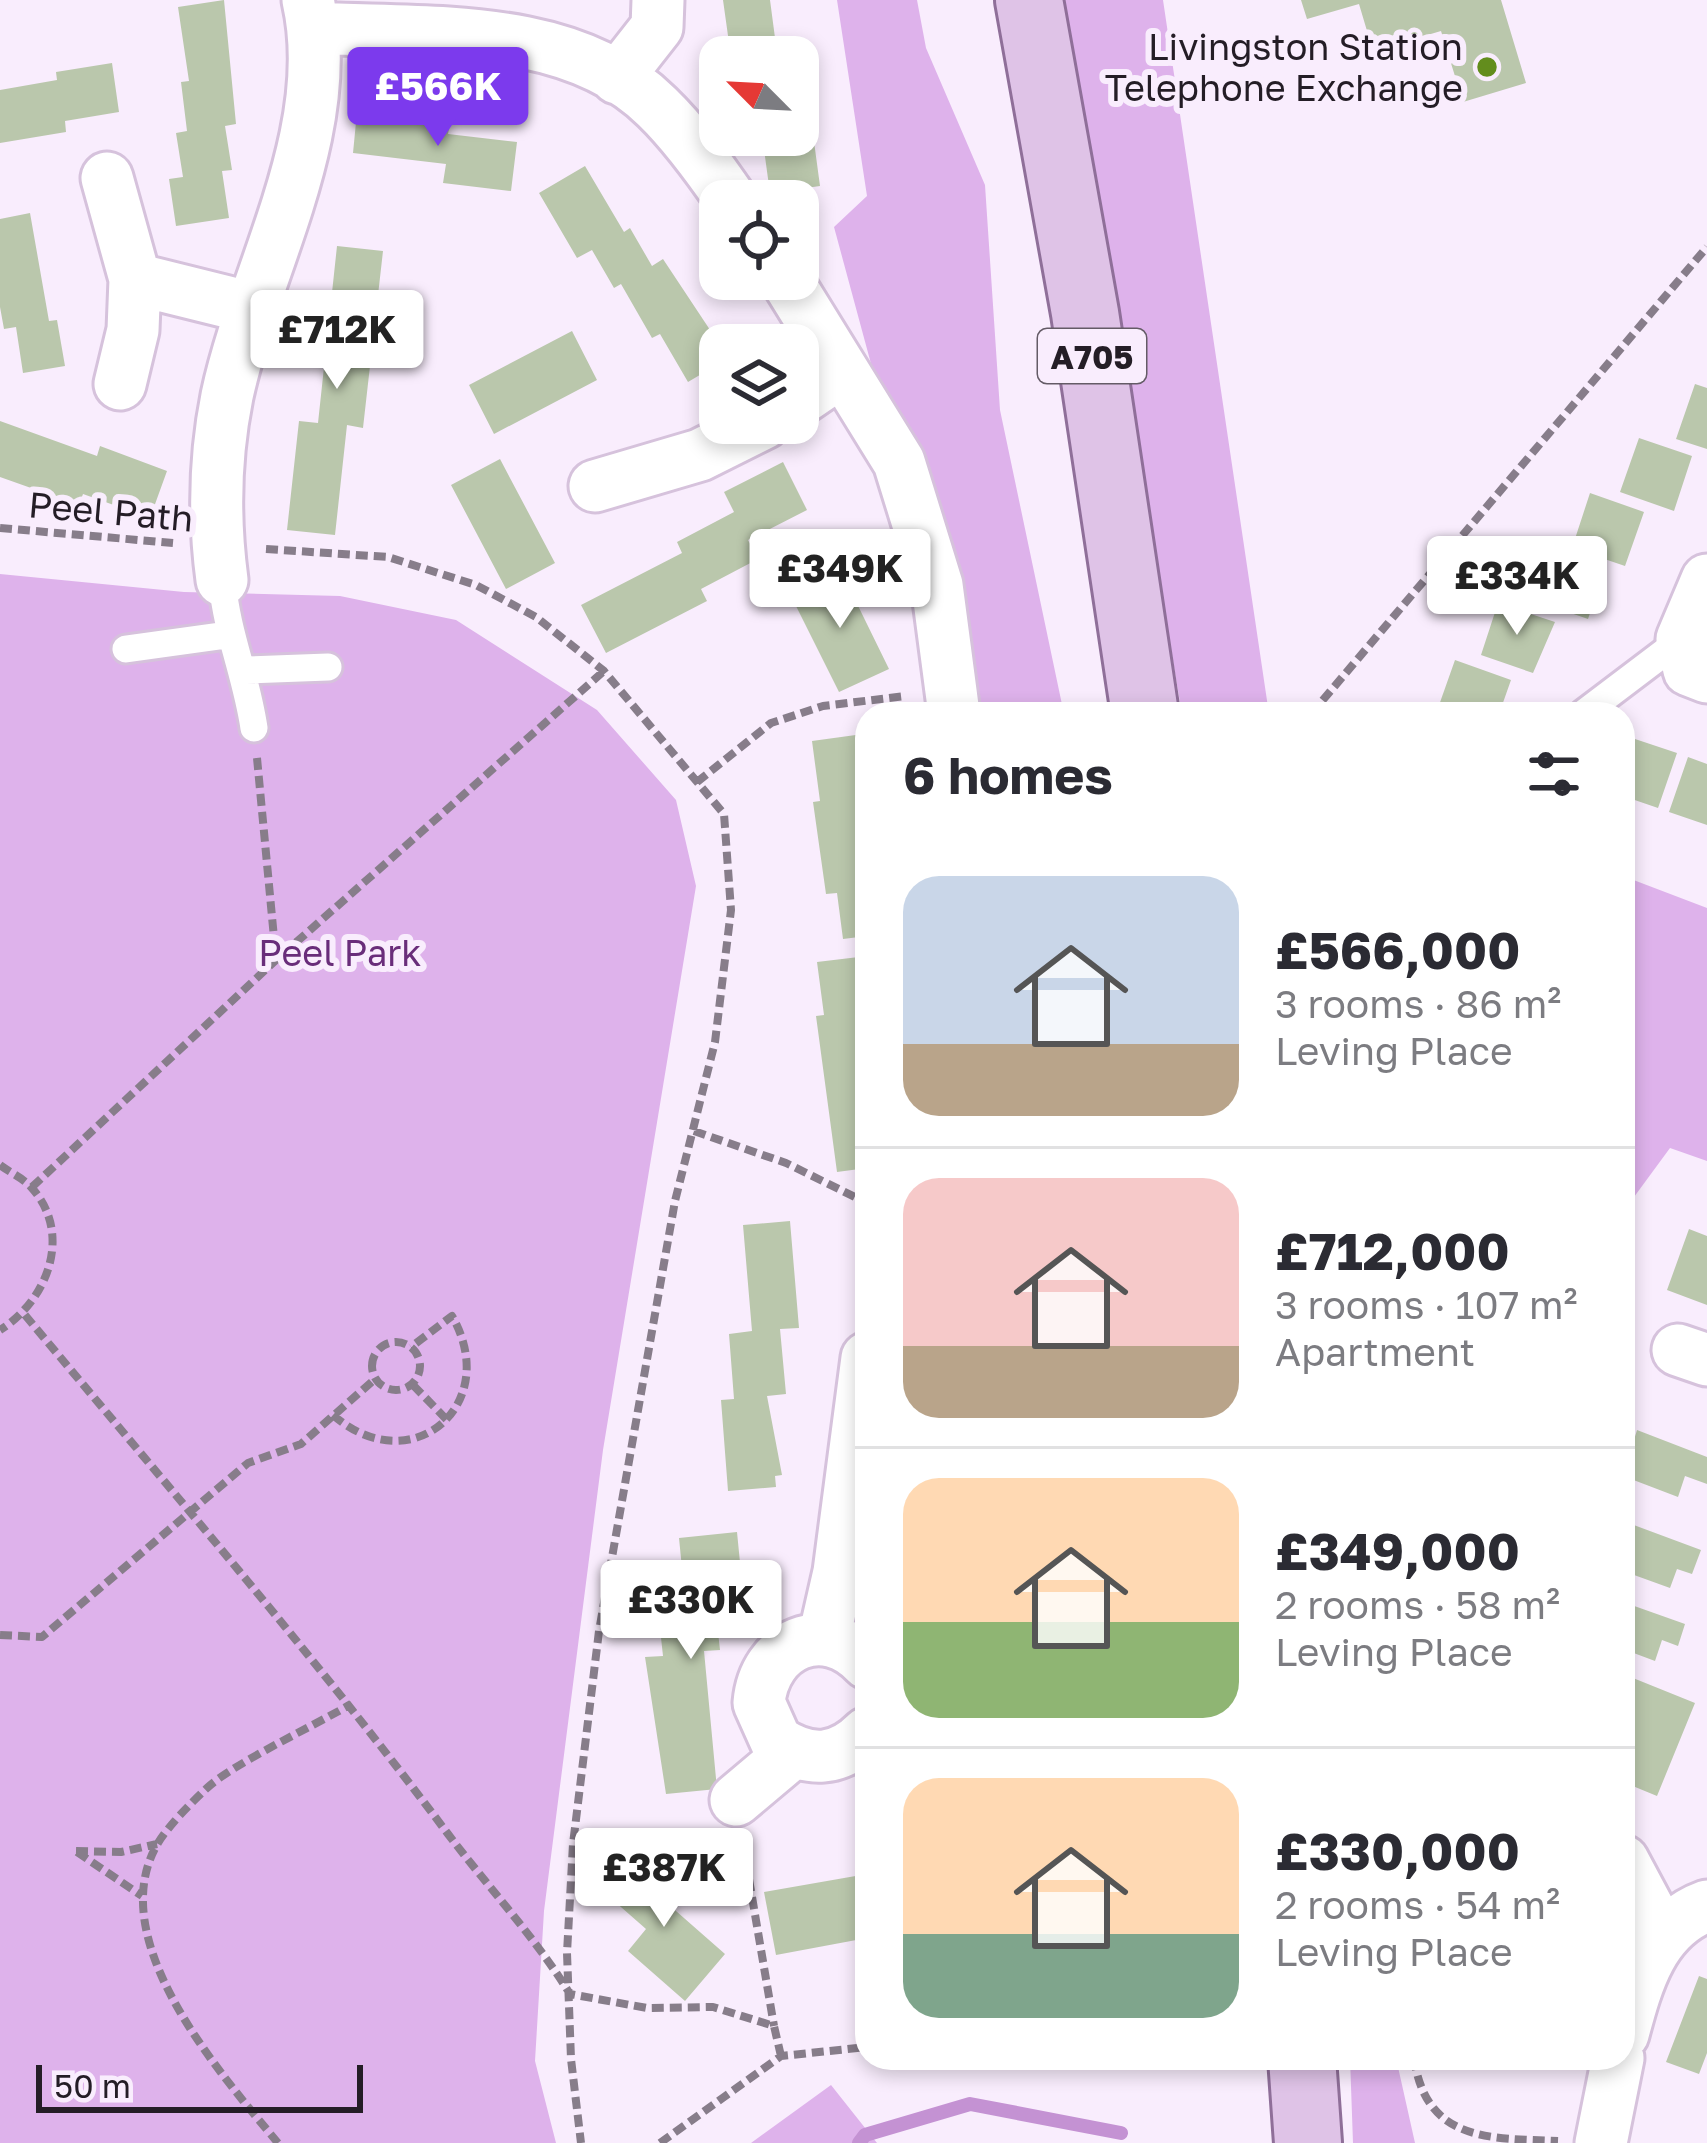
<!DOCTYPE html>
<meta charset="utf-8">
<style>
:root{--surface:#fff;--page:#f7f7f7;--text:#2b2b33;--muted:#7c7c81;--line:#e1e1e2;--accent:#7c3aed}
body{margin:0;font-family:"Golos Text",sans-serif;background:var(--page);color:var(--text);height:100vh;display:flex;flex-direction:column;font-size:45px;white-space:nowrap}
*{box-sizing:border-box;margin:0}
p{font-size:39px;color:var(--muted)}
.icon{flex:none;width:66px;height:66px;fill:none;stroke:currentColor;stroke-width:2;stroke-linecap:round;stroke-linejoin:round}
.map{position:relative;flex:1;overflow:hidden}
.side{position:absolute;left:855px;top:702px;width:780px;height:1368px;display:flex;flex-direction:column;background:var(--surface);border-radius:36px;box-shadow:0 6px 18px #0003}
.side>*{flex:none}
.needle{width:78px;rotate:294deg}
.tools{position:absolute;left:699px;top:36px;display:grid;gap:24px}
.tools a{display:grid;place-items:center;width:120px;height:120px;border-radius:24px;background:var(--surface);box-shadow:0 6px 18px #0003;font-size:60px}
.scale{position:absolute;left:36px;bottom:30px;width:327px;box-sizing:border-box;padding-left:12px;border:6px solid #241d26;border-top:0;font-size:33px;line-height:42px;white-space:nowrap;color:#241d26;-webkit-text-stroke:9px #f9edfd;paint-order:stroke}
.price{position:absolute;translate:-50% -102px;padding:0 27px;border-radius:12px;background:#fff;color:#222;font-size:39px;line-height:78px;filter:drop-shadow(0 3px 6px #0008)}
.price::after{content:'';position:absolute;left:50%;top:72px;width:36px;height:27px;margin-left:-18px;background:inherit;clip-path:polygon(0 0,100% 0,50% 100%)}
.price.active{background:var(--accent);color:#fff}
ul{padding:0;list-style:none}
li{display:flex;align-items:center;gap:36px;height:300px;padding:0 48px}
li+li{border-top:3px solid var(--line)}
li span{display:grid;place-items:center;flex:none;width:336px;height:240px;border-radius:36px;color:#555}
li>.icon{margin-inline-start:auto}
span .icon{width:144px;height:144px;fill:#fffc;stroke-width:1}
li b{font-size:51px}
h2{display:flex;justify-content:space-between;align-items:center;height:144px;padding:0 48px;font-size:51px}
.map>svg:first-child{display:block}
.green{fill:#deb2eb}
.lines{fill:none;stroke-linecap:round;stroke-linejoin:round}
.stream{stroke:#c492d3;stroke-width:14}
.building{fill:#bac7ac}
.service-casing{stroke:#d6c2dc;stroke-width:33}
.minor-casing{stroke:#d6c2dc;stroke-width:57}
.primary-casing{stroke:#8f6f99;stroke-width:72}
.path{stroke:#877d8a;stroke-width:8;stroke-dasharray:12 6;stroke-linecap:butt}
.service{stroke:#fff;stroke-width:27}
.minor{stroke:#fff;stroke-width:51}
.primary{stroke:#dfc3e7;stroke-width:66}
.poi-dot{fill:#638d1d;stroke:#f9edfd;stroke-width:4.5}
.labels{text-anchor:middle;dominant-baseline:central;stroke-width:12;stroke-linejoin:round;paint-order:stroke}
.shield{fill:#f9edfd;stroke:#645b66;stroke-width:3}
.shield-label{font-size:33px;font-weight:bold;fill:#241d26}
.poi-label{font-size:36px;fill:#241d26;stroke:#f9edfd;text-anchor:end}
.street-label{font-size:36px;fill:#241d26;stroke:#f9edfd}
.park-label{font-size:36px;fill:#692d7a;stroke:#f9edfd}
</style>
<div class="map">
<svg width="1707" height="2143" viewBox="0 0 1707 2143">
<rect width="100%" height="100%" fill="#f9edfd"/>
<!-- green -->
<path class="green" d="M837,0H917L926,48L985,185L1000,410L1064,714H974L957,584L928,470L880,397L834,227L867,196Z
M1061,0H1163L1269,714H1182Z
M0,574L184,592L340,596L456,620L597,710L676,800L696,886L603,1450L544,1911L535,2061L556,2143H0Z
M1623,876L1707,908V1161L1670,1148L1623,1212Z
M1350,2058H1396L1415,2143H1353Z
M831,2085L877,2143H751Z"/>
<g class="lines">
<!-- stream -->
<path class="stream" d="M859,2143L865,2135L970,2104L1121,2133"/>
</g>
<!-- building -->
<path class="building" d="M224,0L236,124L225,126L232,170L222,171L229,218L176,226L169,179L183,177L176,133L187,131L181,82L189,81L178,7Z
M723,0H770L777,53L790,52L791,57H731Z
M1301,0H1501L1526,83L1463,102L1441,31L1373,51L1359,4L1307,19Z
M112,63L119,112L65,121L66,132L0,143V90L57,80L56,72Z
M357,112L450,123L448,134L517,142L511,191L443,183L446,164L353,153Z
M810,112L820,186L770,193L762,135H798V114Z
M585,166L624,232L630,228L652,266L663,259L720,345V363L688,382L660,334L652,338L621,284L614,288L592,250L577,258L539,193Z
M30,213L49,321L57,320L65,366L23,373L16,327L4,329L0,307V219Z
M337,246L383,251L363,428L347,425L335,535L287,530L299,421L318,423Z
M572,331L597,380L494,434L469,385Z
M1695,384L1707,388V449L1676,439Z
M0,421L97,456L100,446L167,471L150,518L83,494L79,505L0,477Z
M1639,438L1692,456L1674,511L1620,492Z
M500,459L555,563L506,589L451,485Z
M783,462L807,510L748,540L758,559L701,589L707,601L606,653L581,605L682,553L677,542L734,512L724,492Z
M1590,493L1644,512L1625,566L1572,548Z
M1550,553L1604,572L1588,619L1533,600Z
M840,569L889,669L839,692L790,594Z
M1498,603L1555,622L1533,673L1481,655Z
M1455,660L1511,680L1499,714H1456L1438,708Z
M863,734L867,936L843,939L837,893L826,894L813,802L820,801L812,741Z
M1623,735L1677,753L1658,808L1623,796Z
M1688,757L1707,764V825L1669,812Z
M867,956V1168L837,1172L816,1016L824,1015L817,962Z
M790,1221L799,1328L780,1329L786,1394L767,1396L782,1475L775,1476L776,1487L728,1491L721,1400L734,1399L729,1334L752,1331L743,1225Z
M1689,1229L1707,1236V1305L1667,1290Z
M1637,1430L1707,1457V1484L1685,1476L1678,1497L1623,1476Z
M1623,1521L1701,1550L1692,1574L1677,1569L1670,1588L1623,1571Z
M737,1532L743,1593L714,1596L720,1650L704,1651L717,1789L666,1794L645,1657L663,1656L657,1601L685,1599L679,1538Z
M1623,1602L1685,1624L1678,1646L1662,1640L1655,1661L1623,1649Z
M1633,1678L1695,1703L1657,1796L1623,1782L1635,1748L1623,1743V1703Z
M638,1854L680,1891L668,1904L725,1954L685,2001L628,1951L646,1929L605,1893Z
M867,1874V1938L776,1955L764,1892Z
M1699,1976L1707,1979V2053L1699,2074L1666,2062Z"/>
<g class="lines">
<!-- service casing -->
<g class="service-casing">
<path id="service" d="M222,580C227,635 246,674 254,728
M126,649L227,635
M246,670L328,667
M1583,714L1682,639"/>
</g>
<!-- minor casing -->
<g class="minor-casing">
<path id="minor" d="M314,28C425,34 571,21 657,107C685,134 710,169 732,201
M617,78L657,27L658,0
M107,178L135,279
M786,279L899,462L937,585L954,714
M120,384L133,330L135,279L252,308
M798,401L842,371
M595,486L700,455L764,423
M222,580C214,520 215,456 227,396C254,270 338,132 308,0
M1707,580L1682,639L1689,670L1707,677
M1678,1350L1707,1360
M824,1638L839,1572L867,1358
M867,1663C824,1617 764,1644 759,1703L776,1741C809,1763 838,1762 867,1733
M736,1800L793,1752
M1623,1861L1662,1934
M1623,2034C1637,1982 1652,1926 1707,1906
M1601,2143L1618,2058"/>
</g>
<!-- primary casing -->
<g class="primary-casing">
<path id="primary" d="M1029,0L1085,313L1145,714
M1302,2058L1308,2143"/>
</g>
<!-- path -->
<path class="path" d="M0,528L173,543
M266,549L388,557L476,585L536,617L604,671L724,814L731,910L715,1042L675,1201L599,1631L573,1844L567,1953L571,2059L581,2143
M1311,714L1707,247
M257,758L276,959
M697,782L771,723L823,706L906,696
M694,1131L786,1163L867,1203
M0,1165C9,1172 23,1178 31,1187C74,1234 47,1301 0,1330
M32,1187L276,960L604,671
M25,1315C168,1487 314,1655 448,1834C488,1887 535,1937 570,1994L647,2008L713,2007L774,2026L781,2056
M372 1366a24 24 0 1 1 48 0a24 24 0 1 1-48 0Z
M413,1385L447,1420
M333,1415C411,1483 503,1405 452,1316L411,1347
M0,1635L42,1637L248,1463L301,1444L375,1379
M743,1844L774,2026
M76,1851L121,1852L157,1844
M77,1852L142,1896
M1414,2058C1426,2143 1491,2138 1558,2141
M278,2143C220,2073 101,1939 158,1843C169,1825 191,1803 207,1788C234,1763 314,1726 351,1704
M660,2143L781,2056L867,2047"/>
<!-- service -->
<use href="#service" class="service"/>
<!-- minor -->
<use href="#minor" class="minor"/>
<!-- primary -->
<use href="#primary" class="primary"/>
</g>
<!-- markers -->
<circle class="poi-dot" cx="1487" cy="67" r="12"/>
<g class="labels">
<!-- shield labels -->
<rect class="shield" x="1038" y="329" width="108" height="54" rx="9"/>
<g class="shield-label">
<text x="1092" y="356">A705</text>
</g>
<!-- poi labels -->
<g class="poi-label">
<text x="1463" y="46">Livingston Station<tspan x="1463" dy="41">Telephone Exchange</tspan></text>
</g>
<!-- street labels -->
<g class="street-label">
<text transform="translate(111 511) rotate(5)">Peel Path</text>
</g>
<!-- park labels -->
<g class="park-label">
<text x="340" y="952">Peel Park</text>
</g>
</g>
</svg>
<div class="tools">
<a><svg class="needle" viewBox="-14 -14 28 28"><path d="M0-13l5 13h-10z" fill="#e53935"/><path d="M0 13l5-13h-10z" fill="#7c7c81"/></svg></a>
<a><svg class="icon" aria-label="locate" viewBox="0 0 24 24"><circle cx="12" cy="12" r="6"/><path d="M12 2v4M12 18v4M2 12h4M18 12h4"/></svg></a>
<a><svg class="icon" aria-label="layers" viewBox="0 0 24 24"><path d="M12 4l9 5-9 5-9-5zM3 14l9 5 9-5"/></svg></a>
</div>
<div class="scale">50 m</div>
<b class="price active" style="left:438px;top:149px">£566K</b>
<b class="price" style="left:337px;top:392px">£712K</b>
<b class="price" style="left:840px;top:631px">£349K</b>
<b class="price" style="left:1517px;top:638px">£334K</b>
<b class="price" style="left:691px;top:1662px">£330K</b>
<b class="price" style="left:664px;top:1930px">£387K</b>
<section class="side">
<h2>6 homes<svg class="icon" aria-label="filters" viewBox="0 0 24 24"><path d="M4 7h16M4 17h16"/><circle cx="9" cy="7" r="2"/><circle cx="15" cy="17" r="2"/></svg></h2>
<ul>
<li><span style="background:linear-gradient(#c9d6e8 70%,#b9a48a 0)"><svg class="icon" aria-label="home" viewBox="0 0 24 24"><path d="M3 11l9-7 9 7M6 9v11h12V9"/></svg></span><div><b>£566,000</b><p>3 rooms · 86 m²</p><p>Leving Place</p></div></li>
<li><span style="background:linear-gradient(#f6c9c9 70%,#b9a48a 0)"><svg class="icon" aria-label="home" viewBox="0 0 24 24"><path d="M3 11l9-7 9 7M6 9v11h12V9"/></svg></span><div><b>£712,000</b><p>3 rooms · 107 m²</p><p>Apartment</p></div></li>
<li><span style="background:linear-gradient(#ffd9b3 60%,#8fb573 0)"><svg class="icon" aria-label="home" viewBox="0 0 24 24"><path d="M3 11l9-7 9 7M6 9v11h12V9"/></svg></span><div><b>£349,000</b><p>2 rooms · 58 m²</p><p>Leving Place</p></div></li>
<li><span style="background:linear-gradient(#ffd9b3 65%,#7fa58c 0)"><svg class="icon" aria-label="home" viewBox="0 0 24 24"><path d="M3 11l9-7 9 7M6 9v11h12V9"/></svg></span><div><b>£330,000</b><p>2 rooms · 54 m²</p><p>Leving Place</p></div></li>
</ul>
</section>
</div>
